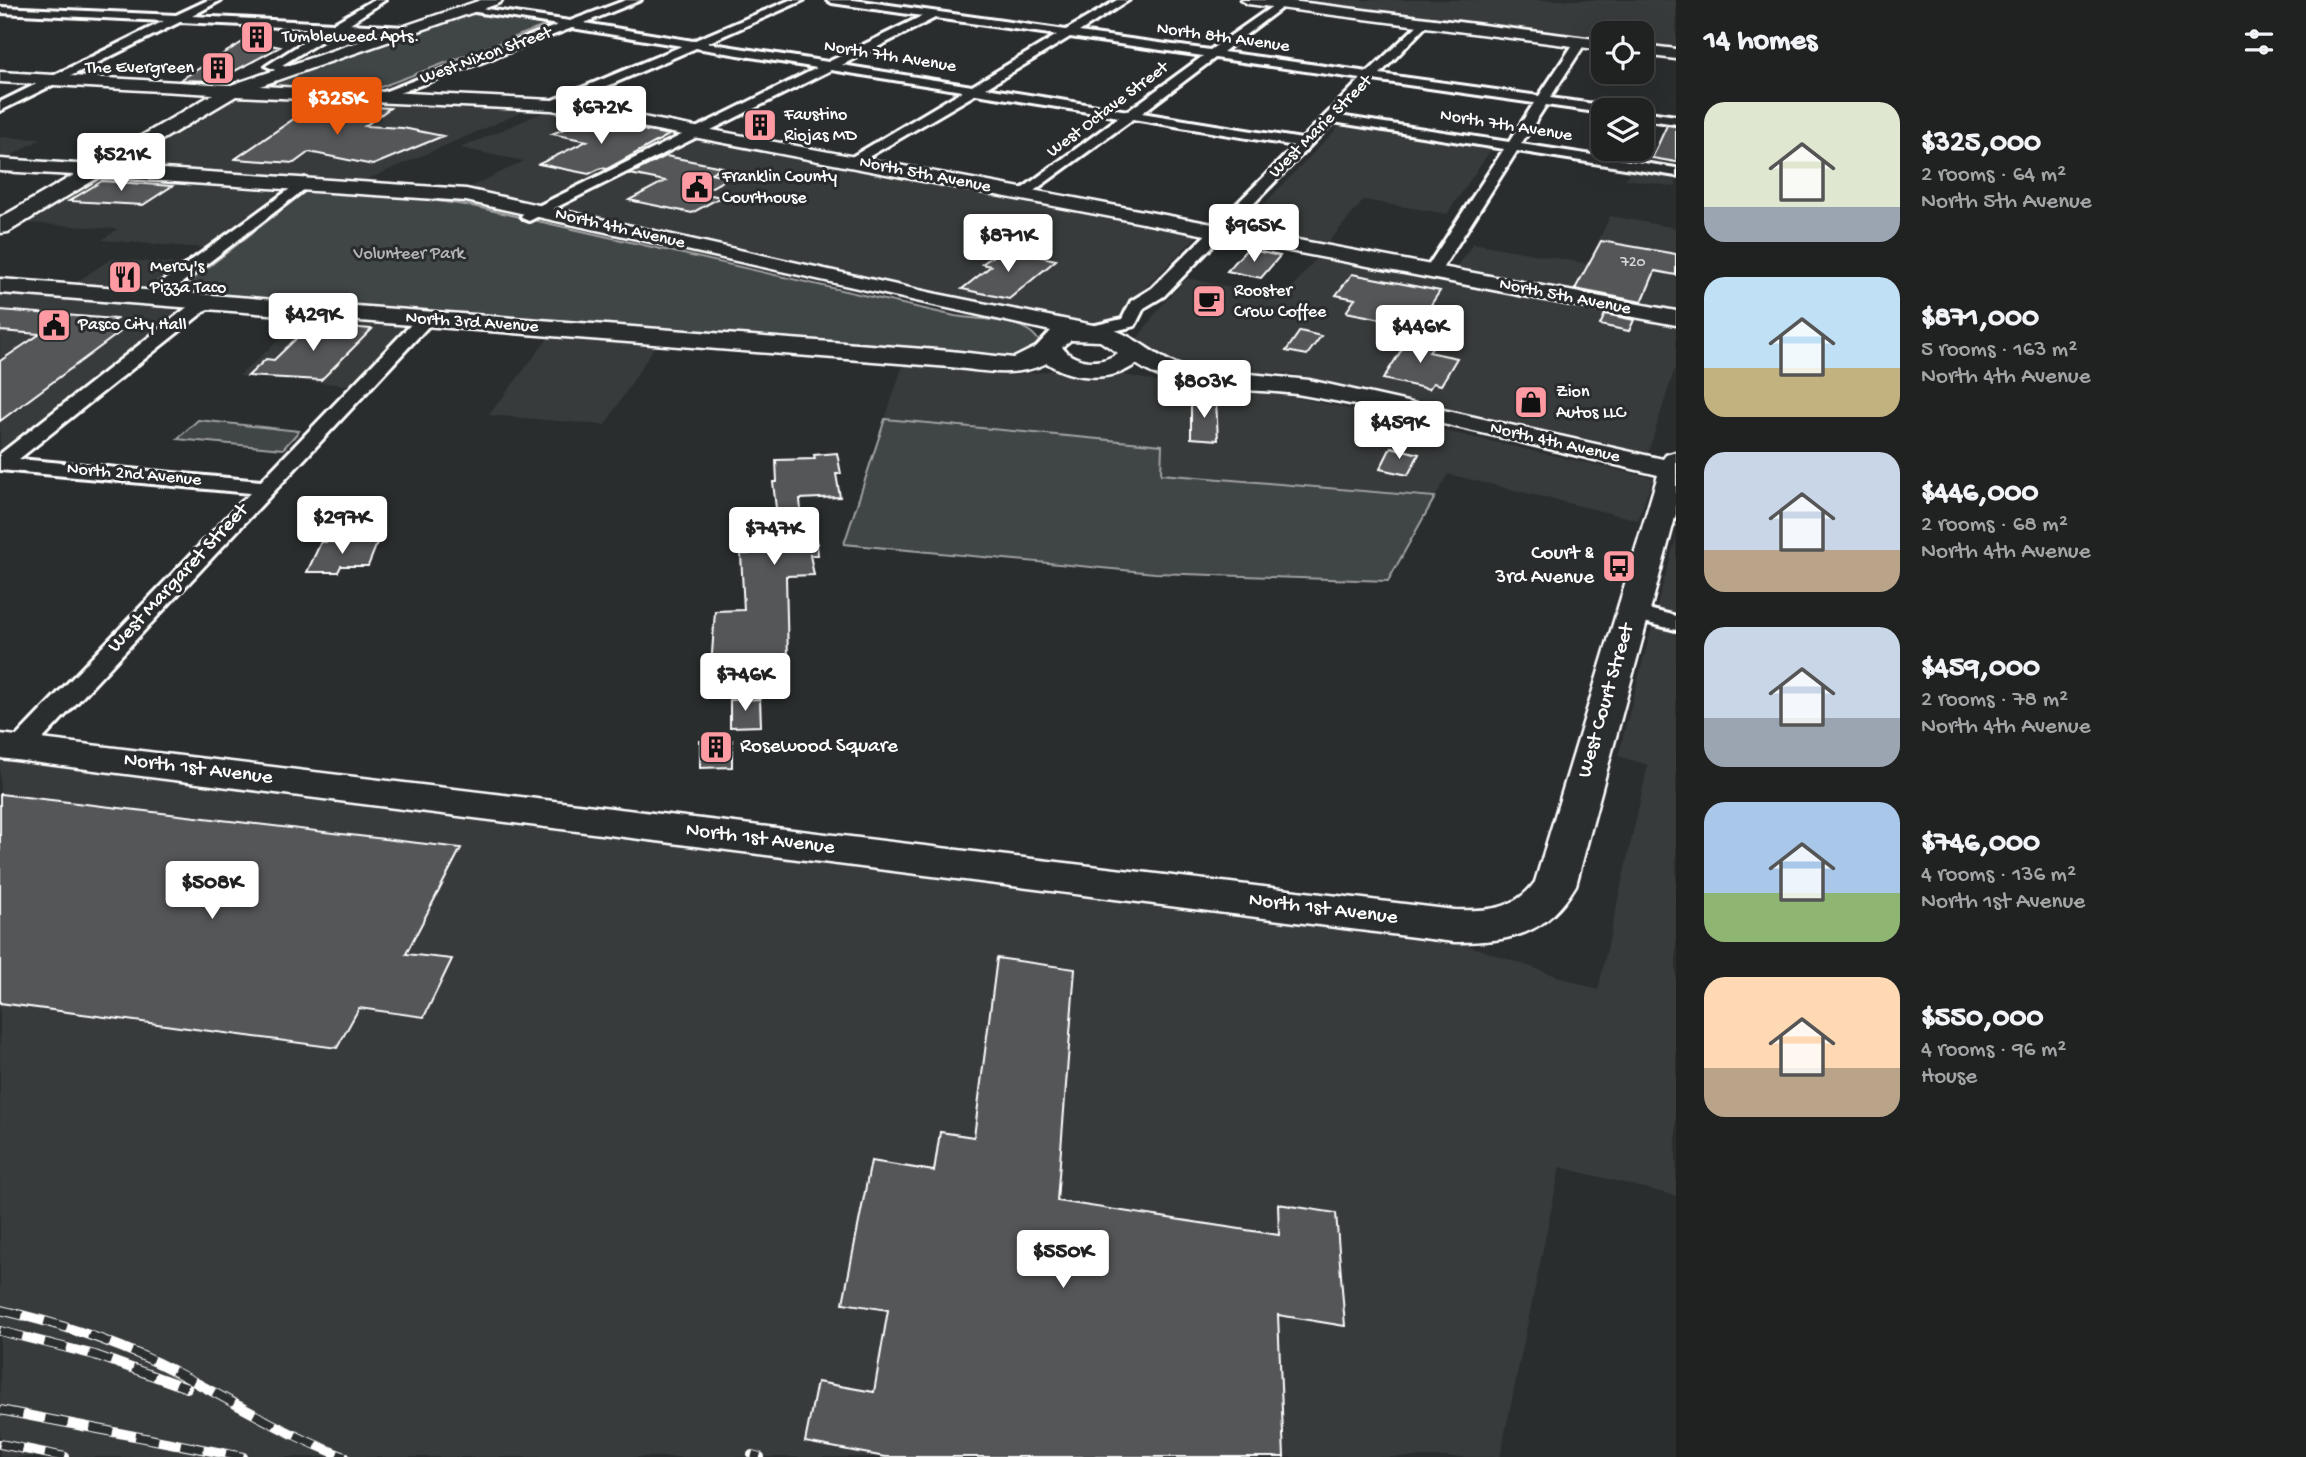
<!DOCTYPE html>
<meta charset="utf-8">
<style>
:root{--surface:#202222;--page:#282a2a;--text:#f1f3f6;--muted:#a2a4a5;--line:#3d3f40;--accent:#ea580c}
body{margin:0;font-family:"Gochi Hand",sans-serif;background:var(--page);color:var(--text);height:100vh;display:flex;flex-direction:column;font-size:26px;white-space:nowrap}
*{box-sizing:border-box;margin:0}
p{font-size:23px;color:var(--muted)}
.icon{flex:none;width:38px;height:38px;fill:none;stroke:currentColor;stroke-width:2;stroke-linecap:round;stroke-linejoin:round}
.map{position:relative;flex:1;overflow:hidden}
.side{display:flex;flex-direction:column;background:var(--surface);width:630px}
.side>*{flex:none}
.controls{position:absolute;left:1591px;top:21px;display:grid;gap:14px}
.controls a{display:grid;place-items:center;width:63px;height:63px;border-radius:14px;background:var(--surface);box-shadow:0 7px 28px #0002,0 0 0 2px var(--line);font-size:35px}
.price{position:absolute;translate:-50% -60px;padding:0 16px;border-radius:7px;background:#fff;color:#222;font-size:23px;line-height:46px;filter:drop-shadow(0 2px 4px #0008)}
.price::after{content:'';position:absolute;left:50%;top:42px;width:21px;height:16px;margin-left:-10px;background:inherit;clip-path:polygon(0 0,100% 0,50% 100%)}
.price.on{background:var(--accent);color:#fff}
ul{padding:0;list-style:none}
li{display:flex;align-items:center;gap:21px;height:175px;padding:0 28px}
li span{display:grid;place-items:center;flex:none;width:196px;height:140px;border-radius:21px;color:#555}
li>.icon{margin-inline-start:auto}
span .icon{width:84px;height:84px;fill:#fffc;stroke-width:1}
li b{font-size:30px}
h2{display:flex;justify-content:space-between;align-items:center;height:84px;padding:0 28px;font-size:30px}
main{display:flex;flex:1;min-height:0}
.map>svg:first-child{display:block}
.built{fill:#373a3b}
.green{fill:#414445;stroke:#a0a2a2;stroke-width:2}
.building{fill:#555758;stroke:#fff;stroke-width:2}
.lines{fill:none;stroke-linecap:round;stroke-linejoin:round}
.street-casing{stroke:#fff;stroke-width:6}
.secondary-casing{stroke:#fff;stroke-width:5}
.street{fill:#2a2d2e;fill-rule:evenodd}
.secondary{fill:#2a2d2e;fill-rule:evenodd}
.rail-casing{stroke:#fff;stroke-width:10}
.rail{stroke:#2a2d2e;stroke-width:8;stroke-dasharray:23;stroke-linecap:butt}
.labels{text-anchor:middle;dominant-baseline:central;stroke-width:6;stroke-linejoin:round;paint-order:stroke}
.far-number-label{font-size:16px;fill:#d4d5d5}
.far-poi-label{font-size:18px;fill:#fff;stroke:#2a2d2e;text-anchor:start}
.far-street-label{font-size:18px;fill:#fff;stroke:#2a2d2e}
.far-park-label{font-size:18px;fill:#b3b4b5;stroke:#2a2d2e}
.poi-label{font-size:21px;fill:#fff;stroke:#2a2d2e;text-anchor:end}
.street-label{font-size:21px;fill:#fff;stroke:#2a2d2e}
</style>
<main>
<div class="map">
<svg width="1676" height="1457" viewBox="0 0 1676 1457">
<rect width="100%" height="100%" fill="#2a2d2e"/>
<filter id="ink" filterUnits="userSpaceOnUse"><feTurbulence type="fractalNoise" baseFrequency=".0143" numOctaves="2"/><feDisplacementMap in="SourceGraphic" scale="14" xChannelSelector="R" yChannelSelector="G"/><feConvolveMatrix kernelMatrix="1 2 1 2 8 2 1 2 1" color-interpolation-filters="sRGB"/></filter>
<g filter="url(#ink)">
<!-- built -->
<path class="built" d="M1276,0H1676V50L1642,46V33H1603V41Z
M239,97L376,102L534,107L359,183L118,167Z
M551,109L680,133L536,205L464,190L524,161L460,148Z
M1342,123L1493,147L1447,214L1364,200L1325,246L1239,230Z
M0,137L41,139L5,159H0Z
M703,138L1196,232L1199,234L1132,301L1127,319L1104,328L975,302L559,210Z
M1631,168L1676,175V187L1626,179Z
M102,177L283,189L204,248L102,240L118,229L28,223Z
M1610,216L1676,228V313L1455,271L1473,243L1588,264Z
M1318,256L1676,324V365L1648,453L1288,373L1191,374L1137,345L1138,338L1159,308L1187,278L1284,298Z
M111,259L182,264L145,291L72,285Z
M0,294L188,309L0,454Z
M303,318L409,326L348,385L239,376Z
M549,337L655,346L605,425L489,415Z
M903,365L1009,376L1056,370L1106,371L1207,392L1269,391L1653,478L1638,520L1448,474L1435,497L1160,474L1162,445L885,419Z
M1676,538V614L1656,609Z
M1652,626L1676,632V1196L1560,1167L1500,1457H0V760L1461,943L1598,990L1648,765L1618,756Z"/>
<!-- green -->
<path class="green" d="M473,14L547,25L370,91L264,86Z
M306,191L416,198L472,206L955,316C982,321 1030,316 1042,347L1022,361L931,350L175,293Z
M885,419L1162,445L1161,474L1435,497L1388,581L1155,573L844,544Z
M198,420L299,431L283,449L177,439Z"/>
<!-- building -->
<path class="building" d="M246,40L280,47L216,81L180,80Z
M317,103L390,108L365,126L403,128L443,136L373,165L309,152L294,163L235,159Z
M585,120L621,126L669,135L607,169L601,168L589,174L539,164L587,141L552,134Z
M1667,125L1676,126V162L1652,158Z
M666,156L722,167L711,173L730,177L701,193L721,197L692,213L629,200L665,181L630,174Z
M102,181L172,186L143,205L69,201Z
M1601,241L1676,254V275L1655,271L1642,302L1575,289Z
M1003,249L1056,260L1009,299L962,289L991,266L982,264Z
M1247,249L1280,256L1261,278L1227,271Z
M1352,274L1440,291L1417,326L1346,312L1355,299L1336,295Z
M0,310L116,319L100,331L119,333L0,421V361L40,334L0,331Z
M1605,314L1634,320L1629,331L1600,325Z
M311,324L372,329L321,380L248,376L266,359L274,360Z
M1300,331L1321,336L1307,355L1286,351Z
M1411,335L1436,341L1429,352L1457,358L1441,385L1433,383L1429,389L1383,379Z
M1191,399L1216,401L1218,440L1191,438Z
M1391,447L1419,454L1408,475L1380,469Z
M837,453L841,474H836L840,497L800,499L803,536H816L818,555H810L814,575L786,576L788,659L740,661V668H711L715,611L744,610L741,554H749L745,528L778,526L773,482H777L776,460L815,459L814,455Z
M378,541L368,566H341L338,572H307L321,542Z
M760,699L761,726L730,727V700Z
M732,740V767L700,768V741Z
M0,794L461,848L406,954L452,959L424,1017L359,1008L337,1048L0,1003Z
M997,958L1075,969L1057,1201L1279,1235L1278,1204L1336,1213L1345,1326L1278,1315L1284,1457H885L805,1442L817,1382L874,1392L888,1310L843,1303L871,1161L934,1171L940,1132L974,1137Z"/>
<g class="lines">
<!-- street casing -->
<g class="street-casing">
<path id="street" d="M208,0H221L192,16L334,23L373,0H385L349,24L406,27L412,30L406,33L339,30L282,65L291,70L285,74L266,66L324,29L180,22L0,111V102L164,21L0,13V7L176,15Z
M626,0H641L584,23L693,41L790,0H804L707,43L828,62L922,16L832,3L827,0H854L1066,30L1117,0H1129L1079,32L1210,50L1280,1L1285,4L1284,6L1223,52L1368,72L1424,19L1428,20V24L1380,74L1539,96L1576,40L1580,39L1586,42L1550,98L1609,106L1615,110H1603V113L1546,105L1521,144L1676,168V176L1517,151L1440,272L1432,277L1424,272L1504,149L1333,122L1164,296L1144,308L1135,326L1089,337L1083,336L1080,332L1083,328L1122,319L1131,301L1152,288L1295,146L1133,119L1024,198L1019,197L1017,194L1019,191L1119,117L976,94L853,166L848,165V159L962,91L831,70L529,221L524,219L521,216L524,213L817,68L696,48L556,108H548V102L682,46L572,28L378,101H370L368,98L558,25L470,11L465,8L466,6L570,21ZM935,18L1057,35L972,86L842,65ZM1070,37L1203,56L1128,111L986,88ZM1215,58L1361,79L1302,139L1142,113ZM1373,80L1534,103L1509,142L1339,116Z
M1642,111L1676,116V124L1642,119Z
M305,178L312,182L310,185L157,302H145L143,298L145,294Z
M205,297L211,298L213,302L211,306L19,459L261,481L420,315L426,314L435,319L29,754L20,757L11,754L7,748L11,742L250,493L0,470V454L199,298Z
M1632,605L1676,616V630L1624,617L1620,612L1624,607Z"/>
</g>
<!-- secondary casing -->
<g class="secondary-casing">
<path id="secondary" d="M481,0H502L500,3L260,86L552,100L1676,311V325L552,110L236,96L118,166L466,189L937,294L1108,328C1138,336 1158,361 1188,368L1309,380L1663,459L1666,455L1676,452V514L1576,885C1546,936 1510,942 1454,942L0,758V734L1454,910C1487,911 1514,911 1535,882L1658,475C1541,448 1425,417 1308,396C1252,385 1185,398 1136,364C1113,382 1071,380 1047,363C1015,378 984,371 950,367L0,293V279L950,351L1014,358L1036,347L1051,331L466,201L99,177L8,232L0,233V218L74,175L0,171V159L92,165L213,94L0,82V72L231,85ZM1071,340L1100,341L1118,353C1102,365 1074,364 1062,347Z
M1241,0H1283L1603,40V50L1248,4Z
M1642,45L1676,49V59L1642,55Z"/>
</g>
<!-- street -->
<use href="#street" class="street"/>
<!-- secondary -->
<use href="#secondary" class="secondary"/>
<!-- rail casing -->
<g class="rail-casing">
<path id="rail" d="M0,1310C54,1322 107,1339 158,1363C221,1394 279,1432 345,1457
M0,1331L95,1355L187,1388
M0,1410L243,1457
M0,1444L65,1457
M752,1455L760,1457"/>
</g>
<!-- rail -->
<use href="#rail" class="rail"/>
</g>
</g>
<!-- icons -->
<defs>
<g id="building-square" transform="scale(1.75)"><rect x="-9" y="-9" width="18" height="18" rx="4" fill="#ff9aa2" stroke="#2a2d2e"/><path d="M-4-6H4V6H1V3H-1V6H-4ZM-2.5-4.3h1.7v1.8h-1.7ZM.8-4.3h1.7v1.8H.8ZM-2.5-1h1.7V.8h-1.7ZM.8-1h1.7V.8H.8Z" fill="#111"/></g>
<g id="civic-square" transform="scale(1.75)"><rect x="-9" y="-9" width="18" height="18" rx="4" fill="#ff9aa2" stroke="#2a2d2e"/><path d="M-.6-6.5H3V-4.5H.6V-3L4-1V1h2V6H-6V1h2V-1L-.6-3ZM-1.2 2.5V6h2.4V2.5Z" fill="#111"/></g>
<g id="restaurant-square" transform="scale(1.75)"><rect x="-9" y="-9" width="18" height="18" rx="4" fill="#ff9aa2" stroke="#2a2d2e"/><path d="M-5-6h1v4h1v-4h1v4h1v-4h1v5L-1.5 .5V6h-2V.5L-5-1ZM5-6V6H3V1.5H1.5Q1.5-4 5-6Z" fill="#111"/></g>
<g id="cafe-square" transform="scale(1.75)"><rect x="-9" y="-9" width="18" height="18" rx="4" fill="#ff9aa2" stroke="#2a2d2e"/><path d="M-5.5-4.5H6V0H3Q3 3.5 0 3.5H-2.5Q-5.5 3.5-5.5 0ZM3-3.2v2h1.7v-2ZM-6 4.5H4V6H-6Z" fill="#111"/></g>
<g id="shop-square" transform="scale(1.75)"><rect x="-9" y="-9" width="18" height="18" rx="4" fill="#ff9aa2" stroke="#2a2d2e"/><path d="M-5-2.5h2.3a2.7 3.5 0 0 1 5.4 0H5L5.5 6h-11ZM-1.5-2.5h3a1.5 2.3 0 0 0-3 0Z" fill="#111"/></g>
<g id="bus-square" transform="scale(1.75)"><rect x="-9" y="-9" width="18" height="18" rx="4" fill="#ff9aa2" stroke="#2a2d2e"/><path d="M-5-6H5V4H4V6H2V4H-2V6H-4V4H-5ZM-3.5-4V0h7V-4ZM-3.5 1.2v1.5H-2V1.2ZM2 1.2v1.5H3.5V1.2Z" fill="#111"/></g>
</defs>
<g fill-rule="evenodd">
<use href="#building-square" x="257" y="37"/>
<use href="#building-square" x="218" y="68"/>
<use href="#building-square" x="760" y="125"/>
<use href="#civic-square" x="697" y="187"/>
<use href="#restaurant-square" x="125" y="277"/>
<use href="#cafe-square" x="1209" y="301"/>
<use href="#civic-square" x="54" y="325"/>
<use href="#shop-square" x="1531" y="402"/>
<use href="#bus-square" x="1619" y="566"/>
<use href="#building-square" x="716" y="747"/>
</g>
<g class="labels">
<!-- far-number labels -->
<g class="far-number-label">
<text x="1633" y="263">720</text>
</g>
<!-- far-poi labels -->
<g class="far-poi-label">
<text x="282" y="37">Tumbleweed Apts.</text>
<text x="194" y="68" text-anchor="end">The Evergreen</text>
<text x="784" y="115">Faustino<tspan x="784" dy="21">Riojas MD</tspan></text>
<text x="722" y="177">Franklin County<tspan x="722" dy="21">Courthouse</tspan></text>
<text x="150" y="267">Mercy's<tspan x="150" dy="21">Pizza Taco</tspan></text>
<text x="1234" y="291">Rooster<tspan x="1234" dy="21">Crow Coffee</tspan></text>
<text x="78" y="325">Pasco City Hall</text>
<text x="1556" y="392">Zion<tspan x="1556" dy="21">Autos LLC</tspan></text>
</g>
<!-- far-street labels -->
<g class="far-street-label">
<text transform="translate(1223 38) rotate(8)">North 8th Avenue</text>
<text transform="translate(486 56) rotate(-20)">West Nixon Street</text>
<text transform="translate(890 57) rotate(9)">North 7th Avenue</text>
<text transform="translate(1108 110) rotate(-37)">West Octave Street</text>
<text transform="translate(1506 126) rotate(9)">North 7th Avenue</text>
<text transform="translate(1321 127) rotate(-45)">West Marie Street</text>
<text transform="translate(925 175) rotate(11)">North 5th Avenue</text>
<text transform="translate(620 229) rotate(13)">North 4th Avenue</text>
<text transform="translate(1565 297) rotate(11)">North 5th Avenue</text>
<text transform="translate(472 323) rotate(4)">North 3rd Avenue</text>
<text transform="translate(1555 443) rotate(13)">North 4th Avenue</text>
<text transform="translate(134 475) rotate(5)">North 2nd Avenue</text>
</g>
<!-- far-park labels -->
<g class="far-park-label">
<text x="409" y="254">Volunteer Park</text>
</g>
<!-- poi labels -->
<g class="poi-label">
<text x="1594" y="554">Court &amp;<tspan x="1594" dy="24">3rd Avenue</tspan></text>
<text x="740" y="747" text-anchor="start">Rosewood Square</text>
</g>
<!-- street labels -->
<g class="street-label">
<text transform="translate(179 579) rotate(-47)">West Margaret Street</text>
<text transform="translate(1607 701) rotate(-74)">West Court Street</text>
<text transform="translate(198 770) rotate(7)">North 1st Avenue</text>
<text transform="translate(760 840) rotate(7)">North 1st Avenue</text>
<text transform="translate(1323 910) rotate(7)">North 1st Avenue</text>
</g>
</g>
</svg>
<div class="controls">
<a><svg class="icon" aria-label="locate" viewBox="0 0 24 24"><circle cx="12" cy="12" r="6"/><path d="M12 2v4M12 18v4M2 12h4M18 12h4"/></svg></a>
<a><svg class="icon" aria-label="layers" viewBox="0 0 24 24"><path d="M12 4l9 5-9 5-9-5zM3 14l9 5 9-5"/></svg></a>
</div>
<b class="price on" style="left:337px;top:137px">$325K</b>
<b class="price" style="left:601px;top:146px">$672K</b>
<b class="price" style="left:121px;top:193px">$521K</b>
<b class="price" style="left:1254px;top:264px">$965K</b>
<b class="price" style="left:1008px;top:274px">$871K</b>
<b class="price" style="left:313px;top:353px">$429K</b>
<b class="price" style="left:1420px;top:365px">$446K</b>
<b class="price" style="left:1204px;top:420px">$803K</b>
<b class="price" style="left:1399px;top:461px">$459K</b>
<b class="price" style="left:342px;top:556px">$297K</b>
<b class="price" style="left:774px;top:567px">$747K</b>
<b class="price" style="left:745px;top:713px">$746K</b>
<b class="price" style="left:212px;top:921px">$508K</b>
<b class="price" style="left:1063px;top:1290px">$550K</b>
</div>
<section class="side">
<h2>14 homes<svg class="icon" aria-label="filters" viewBox="0 0 24 24"><path d="M4 7h16M4 17h16"/><circle cx="9" cy="7" r="2"/><circle cx="15" cy="17" r="2"/></svg></h2>
<ul>
<li><span style="background:linear-gradient(#dfe7d0 75%,#9aa5b1 0)"><svg class="icon" aria-label="home" viewBox="0 0 24 24"><path d="M3 11l9-7 9 7M6 9v11h12V9"/></svg></span><div><b>$325,000</b><p>2 rooms · 64 m²</p><p>North 5th Avenue</p></div></li>
<li><span style="background:linear-gradient(#bfe0f5 65%,#c2b280 0)"><svg class="icon" aria-label="home" viewBox="0 0 24 24"><path d="M3 11l9-7 9 7M6 9v11h12V9"/></svg></span><div><b>$871,000</b><p>5 rooms · 163 m²</p><p>North 4th Avenue</p></div></li>
<li><span style="background:linear-gradient(#c9d6e8 70%,#b9a48a 0)"><svg class="icon" aria-label="home" viewBox="0 0 24 24"><path d="M3 11l9-7 9 7M6 9v11h12V9"/></svg></span><div><b>$446,000</b><p>2 rooms · 68 m²</p><p>North 4th Avenue</p></div></li>
<li><span style="background:linear-gradient(#c9d6e8 65%,#9aa5b1 0)"><svg class="icon" aria-label="home" viewBox="0 0 24 24"><path d="M3 11l9-7 9 7M6 9v11h12V9"/></svg></span><div><b>$459,000</b><p>2 rooms · 78 m²</p><p>North 4th Avenue</p></div></li>
<li><span style="background:linear-gradient(#a9c7e8 65%,#8fb573 0)"><svg class="icon" aria-label="home" viewBox="0 0 24 24"><path d="M3 11l9-7 9 7M6 9v11h12V9"/></svg></span><div><b>$746,000</b><p>4 rooms · 136 m²</p><p>North 1st Avenue</p></div></li>
<li><span style="background:linear-gradient(#ffd9b3 65%,#b9a48a 0)"><svg class="icon" aria-label="home" viewBox="0 0 24 24"><path d="M3 11l9-7 9 7M6 9v11h12V9"/></svg></span><div><b>$550,000</b><p>4 rooms · 96 m²</p><p>House</p></div></li>
</ul>
</section>
</main>
